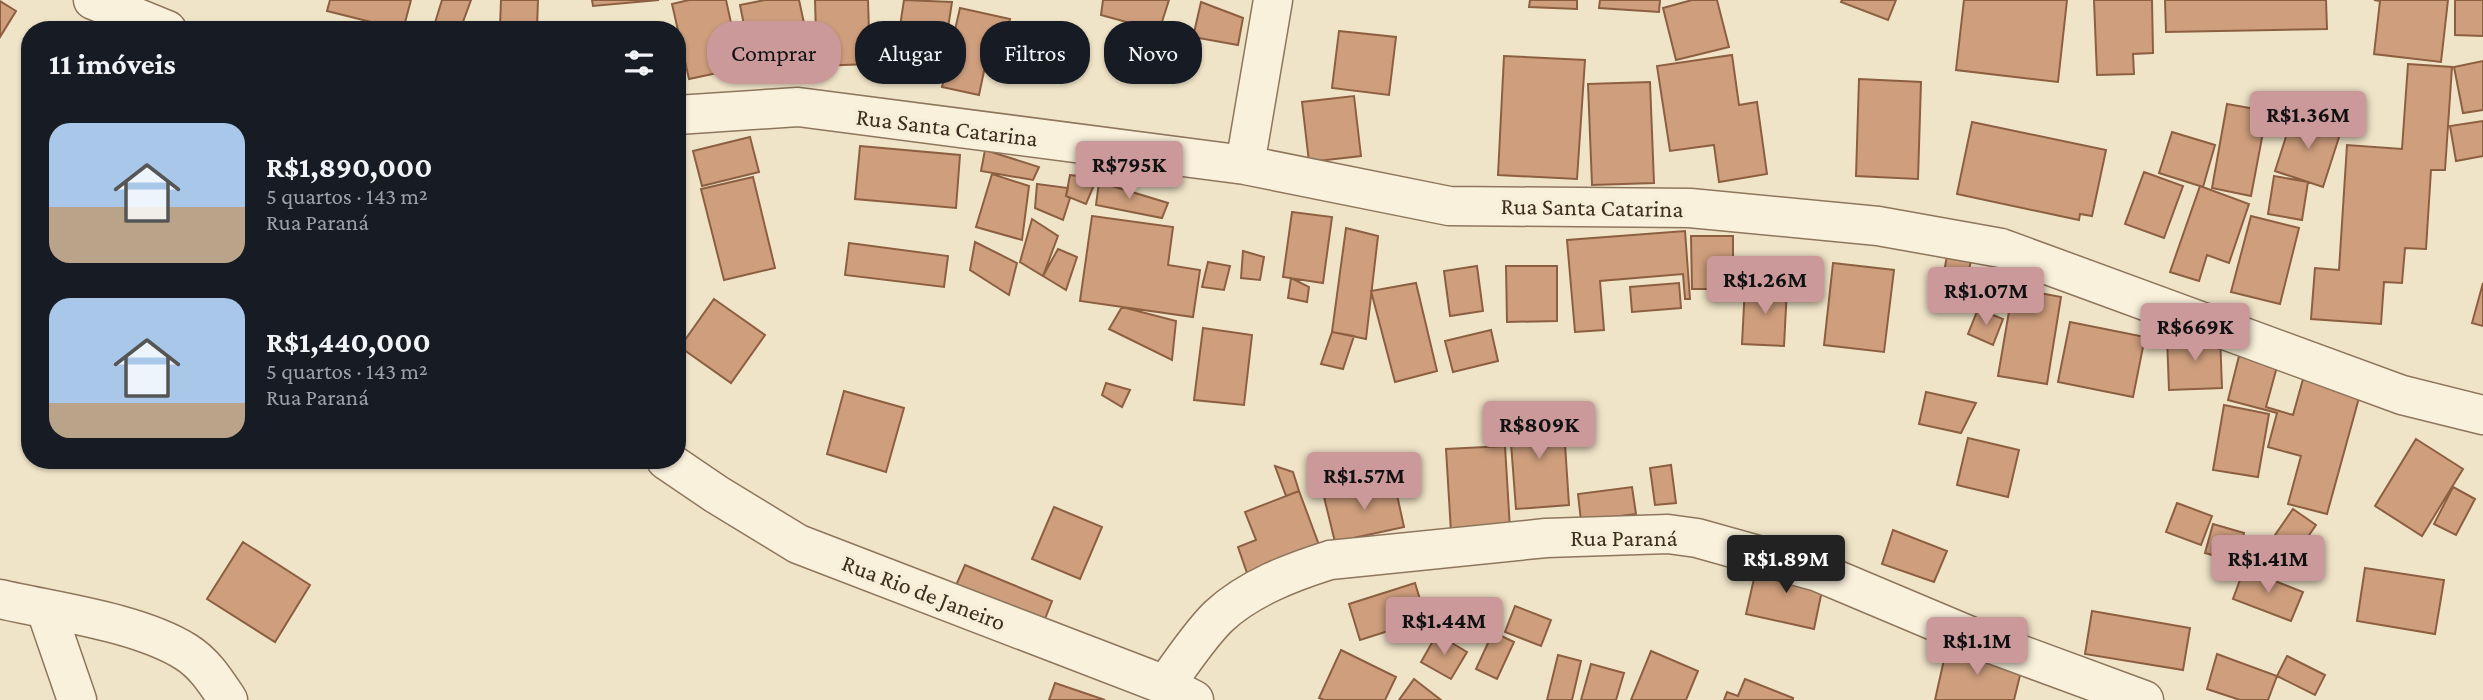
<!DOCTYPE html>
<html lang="pt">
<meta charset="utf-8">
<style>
:root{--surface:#171b24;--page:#242831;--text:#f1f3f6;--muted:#9ea1a6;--accent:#cc999b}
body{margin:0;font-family:"Crimson Pro",serif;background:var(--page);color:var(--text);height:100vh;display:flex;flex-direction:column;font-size:26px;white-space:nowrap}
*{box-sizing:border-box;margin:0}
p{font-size:23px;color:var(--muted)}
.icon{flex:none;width:38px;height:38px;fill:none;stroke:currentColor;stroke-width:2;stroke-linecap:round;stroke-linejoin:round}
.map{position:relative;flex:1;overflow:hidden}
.side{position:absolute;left:21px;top:21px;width:665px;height:448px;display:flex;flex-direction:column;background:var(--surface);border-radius:28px;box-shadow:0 2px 5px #0004}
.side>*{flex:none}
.banner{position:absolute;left:707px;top:21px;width:665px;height:63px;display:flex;gap:14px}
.price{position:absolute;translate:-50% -60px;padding:0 16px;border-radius:7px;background:var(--accent);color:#111;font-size:23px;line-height:46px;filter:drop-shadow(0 2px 4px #0008)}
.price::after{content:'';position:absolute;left:50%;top:42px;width:21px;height:16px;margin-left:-10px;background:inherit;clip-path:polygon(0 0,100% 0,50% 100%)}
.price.current{background:#222;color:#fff}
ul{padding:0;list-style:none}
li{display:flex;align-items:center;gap:21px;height:175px;padding:0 28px}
li span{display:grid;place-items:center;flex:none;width:196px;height:140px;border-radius:21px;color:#555}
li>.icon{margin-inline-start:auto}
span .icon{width:84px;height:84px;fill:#fffc;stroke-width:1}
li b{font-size:30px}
h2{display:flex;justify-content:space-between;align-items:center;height:84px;padding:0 28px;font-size:30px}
.tag{padding:0 24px;border-radius:28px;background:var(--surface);box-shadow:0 2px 5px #0004;font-size:24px;line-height:63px}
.tag.current{background:var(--accent);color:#111}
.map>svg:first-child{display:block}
.building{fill:#cf9f7d;stroke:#8d5f41;stroke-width:2}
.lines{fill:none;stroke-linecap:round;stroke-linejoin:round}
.street-casing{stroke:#8d765c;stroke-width:41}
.street{stroke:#faf1dc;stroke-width:38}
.labels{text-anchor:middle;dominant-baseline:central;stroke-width:7;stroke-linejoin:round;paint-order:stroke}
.street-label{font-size:24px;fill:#3d2e20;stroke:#f7eed8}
</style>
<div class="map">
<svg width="2483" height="700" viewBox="0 0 2483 700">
<rect width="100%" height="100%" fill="#f0e4c8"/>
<!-- building -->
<path class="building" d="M330,0H411L403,30L327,11Z
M442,0H471L460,30L434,26Z
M501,0H538L537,29L500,27Z
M592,0H659L593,6Z
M689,0H726L741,68L689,79L672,4Z
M765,0H799L812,60L781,67L773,29L746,35L740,5Z
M815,0H868L870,64L817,66Z
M904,0L952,2L942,67L895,59Z
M1103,0H1169L1159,31L1101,15Z
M1530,0H1577V9L1529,7Z
M1600,0H1660L1659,12L1599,8Z
M1692,0H1717L1729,47L1676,60L1663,8Z
M1842,0H1896L1888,20L1841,2Z
M1964,0H2067L2058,82L1956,70Z
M2094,0H2152L2153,53L2133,54L2134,74L2097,75Z
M2165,0H2326L2327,29L2166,32Z
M2374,0H2448L2441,62L2374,54L2380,1Z
M2455,0H2483V36L2455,35Z
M0,1L16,11L0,37Z
M1201,2L1243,18L1238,45L1193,37Z
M960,8L1010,19L1001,60L987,57L979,95L942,87Z
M1339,31L1396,37L1389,95L1332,88Z
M1732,55L1739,105L1757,102L1767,174L1719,182L1714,145L1670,151L1657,66Z
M1504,56L1585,60L1577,179L1498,175Z
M2483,61V110L2463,113L2454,67Z
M2408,64L2452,67L2445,170H2431L2426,249L2405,248L2402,283L2384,282L2381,324L2311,319L2315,268L2339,270L2347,145L2402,149Z
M1859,79L1921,82L1918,179L1856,176Z
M1650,82L1654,183L1592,185L1588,84Z
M1354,96L1361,156L1309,162L1302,102Z
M2227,104L2267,111L2251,196L2212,188Z
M2293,115L2341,131L2323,187L2275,171Z
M2483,121V156L2456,161L2450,126Z
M1972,122L2106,150L2092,216L2080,214L2079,220L1957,194Z
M2172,132L2215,145L2203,187L2159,173Z
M750,137L759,172L702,186L693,151Z
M860,146L960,155L956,208L855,199Z
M985,150L1039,167L1033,180L981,171Z
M2144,172L2183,186L2164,238L2125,224Z
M992,174L1029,186L1022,240L976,227Z
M1070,175L1097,178L1086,204L1066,196Z
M2274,176L2308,182L2302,220L2268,214Z
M753,177L775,268L724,280L701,189Z
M1099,182L1168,203L1162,218L1096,205Z
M1037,184L1068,188L1066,196L1070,198L1063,220L1035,208Z
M2200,186L2249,204L2229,263L2207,255L2199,281L2170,272Z
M1292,212L1332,217L1323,283L1283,277Z
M1092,216L1173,227L1168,265L1200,270L1193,317L1080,301Z
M2251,216L2299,228L2280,304L2231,292Z
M1032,219L1058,236L1043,276L1020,262Z
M1346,228L1378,236L1366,339L1332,332Z
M1685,231L1690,299H1685L1683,274L1600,281L1604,330L1575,332L1567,240Z
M1691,236H1733V289H1692Z
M975,242L1017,263L1009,295L970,270Z
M849,243L948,256L944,287L845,275Z
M1058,249L1077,257L1066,290L1043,276Z
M1948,250L1972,254L1965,293L1941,289Z
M1243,251L1264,257L1260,280L1241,278Z
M1208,262L1230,266L1224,290L1202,287Z
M1833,263L1894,270L1884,352L1824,345Z
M1477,266L1483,311L1450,316L1444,271Z
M1506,266H1557V321L1507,322Z
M1291,278L1309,287L1307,302L1288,298Z
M1416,283L1437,371L1395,382L1371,291Z
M1679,283L1681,308L1632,312L1630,287Z
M2483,283V326L2472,323Z
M1745,286L1787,288L1784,346L1742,344Z
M2013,288L2061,297L2047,384L1998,376Z
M714,299L765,335L731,383L680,347Z
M1122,307L1176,321L1172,360L1109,329Z
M1978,309L2003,319L1993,345L1968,334Z
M2070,322L2145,337L2133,397L2058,382Z
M1203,328L1252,335L1244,405L1194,400Z
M1491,330L1498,361L1453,372L1445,341Z
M1332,332L1354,336L1343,369L1321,364Z
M2220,335L2222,388L2169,390L2167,338Z
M2240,352L2278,363L2266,407L2293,415L2305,372L2362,387L2327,514L2288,504L2301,456L2268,447L2277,413L2228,400Z
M1106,383L1130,390L1122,407L1102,395Z
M844,391L904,408L886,472L827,454Z
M1926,392L1976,403L1961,433L1919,424Z
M2224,405L2269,414L2258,477L2213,470Z
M1563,414L1569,505L1516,509L1509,417Z
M1968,438L2019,450L2008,497L1957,485Z
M2416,439L2463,469L2422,536L2375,506Z
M1505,446L1510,529L1451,532L1446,449Z
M1671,465L1676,503L1655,505L1650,468Z
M1275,466L1293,472L1299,491L1286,496Z
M1394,481L1404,527L1335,542L1324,497Z
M1632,487L1636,514L1581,521L1578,494Z
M2453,487L2475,499L2456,535L2434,524Z
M1299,491L1319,545L1247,573L1238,547L1256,540L1245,512Z
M2177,503L2212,516L2201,545L2166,532Z
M1054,507L1102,527L1080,579L1032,559Z
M2293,509L2316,525L2298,551L2275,535Z
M2213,524L2244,533L2237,562L2205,553Z
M1893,530L1947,551L1934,582L1882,564Z
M243,542L310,585L275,642L207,599Z
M1758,561L1825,576L1814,629L1746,614Z
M965,565L1052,601L1041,629L953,592Z
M2365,568L2444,580L2435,634L2357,621Z
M2244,569L2303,592L2291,621L2233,599Z
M1415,583L1426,619L1360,640L1349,604Z
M1515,606L1551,620L1541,646L1505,632Z
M2092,611L2190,628L2183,670L2085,654Z
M1493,632L1514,642L1497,679L1476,669Z
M1437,634L1467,652L1451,679L1421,662Z
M1947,646L2023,663L2014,700H1935Z
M1341,650L1396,677L1385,700H1324L1319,698Z
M1651,651L1698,671L1686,700H1631Z
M2217,654L2277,676L2268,700H2240L2207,689Z
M1558,655L1581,661L1572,700H1547Z
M2287,656L2325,675L2315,695L2277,676Z
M1591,664L1624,673L1616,700H1581Z
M1414,679L1441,700H1399Z
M1745,679L1793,698V700H1724L1727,692L1738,696Z
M1055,683L1105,700H1049Z"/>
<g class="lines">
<!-- street casing -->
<g class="street-casing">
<path id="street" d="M93,0L167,30
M677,115L798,107L1245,165L1449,206L1690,208L1878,226L2001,248L2402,395L2483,415
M1245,165L1273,0
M666,460L716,494L798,544L1165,685L1194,700
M0,599C56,612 138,622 186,652C205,664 216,682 228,700
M46,610L77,700
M1165,685C1181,664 1200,634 1219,616C1249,588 1292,572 1330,560L1546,538L1668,534L1697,538L1818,572L1970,636L2144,700"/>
</g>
<!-- street -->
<use href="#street" class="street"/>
</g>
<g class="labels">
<!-- street labels -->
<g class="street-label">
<text transform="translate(947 127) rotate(7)">Rua Santa Catarina</text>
<text transform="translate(1592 207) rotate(1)">Rua Santa Catarina</text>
<text x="1624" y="537">Rua Paraná</text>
<text transform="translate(924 592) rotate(21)">Rua Rio de Janeiro</text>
</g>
</g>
</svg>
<b class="price" style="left:2308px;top:151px">R$1.36M</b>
<b class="price" style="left:1129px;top:201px">R$795K</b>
<b class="price" style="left:1765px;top:316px">R$1.26M</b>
<b class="price" style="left:1986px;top:327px">R$1.07M</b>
<b class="price" style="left:2195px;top:363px">R$669K</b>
<b class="price" style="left:1539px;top:461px">R$809K</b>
<b class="price" style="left:1364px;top:512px">R$1.57M</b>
<b class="price current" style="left:1786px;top:595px">R$1.89M</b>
<b class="price" style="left:2268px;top:595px">R$1.41M</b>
<b class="price" style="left:1444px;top:657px">R$1.44M</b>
<b class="price" style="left:1977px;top:677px">R$1.1M</b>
<div class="banner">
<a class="tag current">Comprar</a>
<a class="tag">Alugar</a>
<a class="tag">Filtros</a>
<a class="tag">Novo</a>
</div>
<section class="side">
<h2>11 imóveis<svg class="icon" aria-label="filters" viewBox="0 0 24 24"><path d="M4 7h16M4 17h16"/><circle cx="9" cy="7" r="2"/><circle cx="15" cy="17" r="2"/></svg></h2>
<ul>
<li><span style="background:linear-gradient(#a9c7e8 60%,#b9a48a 0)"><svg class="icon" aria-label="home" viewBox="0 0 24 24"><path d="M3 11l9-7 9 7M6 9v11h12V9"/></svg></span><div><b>R$1,890,000</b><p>5 quartos · 143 m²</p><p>Rua Paraná</p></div></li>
<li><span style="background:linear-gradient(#a9c7e8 75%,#b9a48a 0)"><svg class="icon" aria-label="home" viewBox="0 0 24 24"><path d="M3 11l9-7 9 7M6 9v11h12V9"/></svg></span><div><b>R$1,440,000</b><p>5 quartos · 143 m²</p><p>Rua Paraná</p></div></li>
</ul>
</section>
</div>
